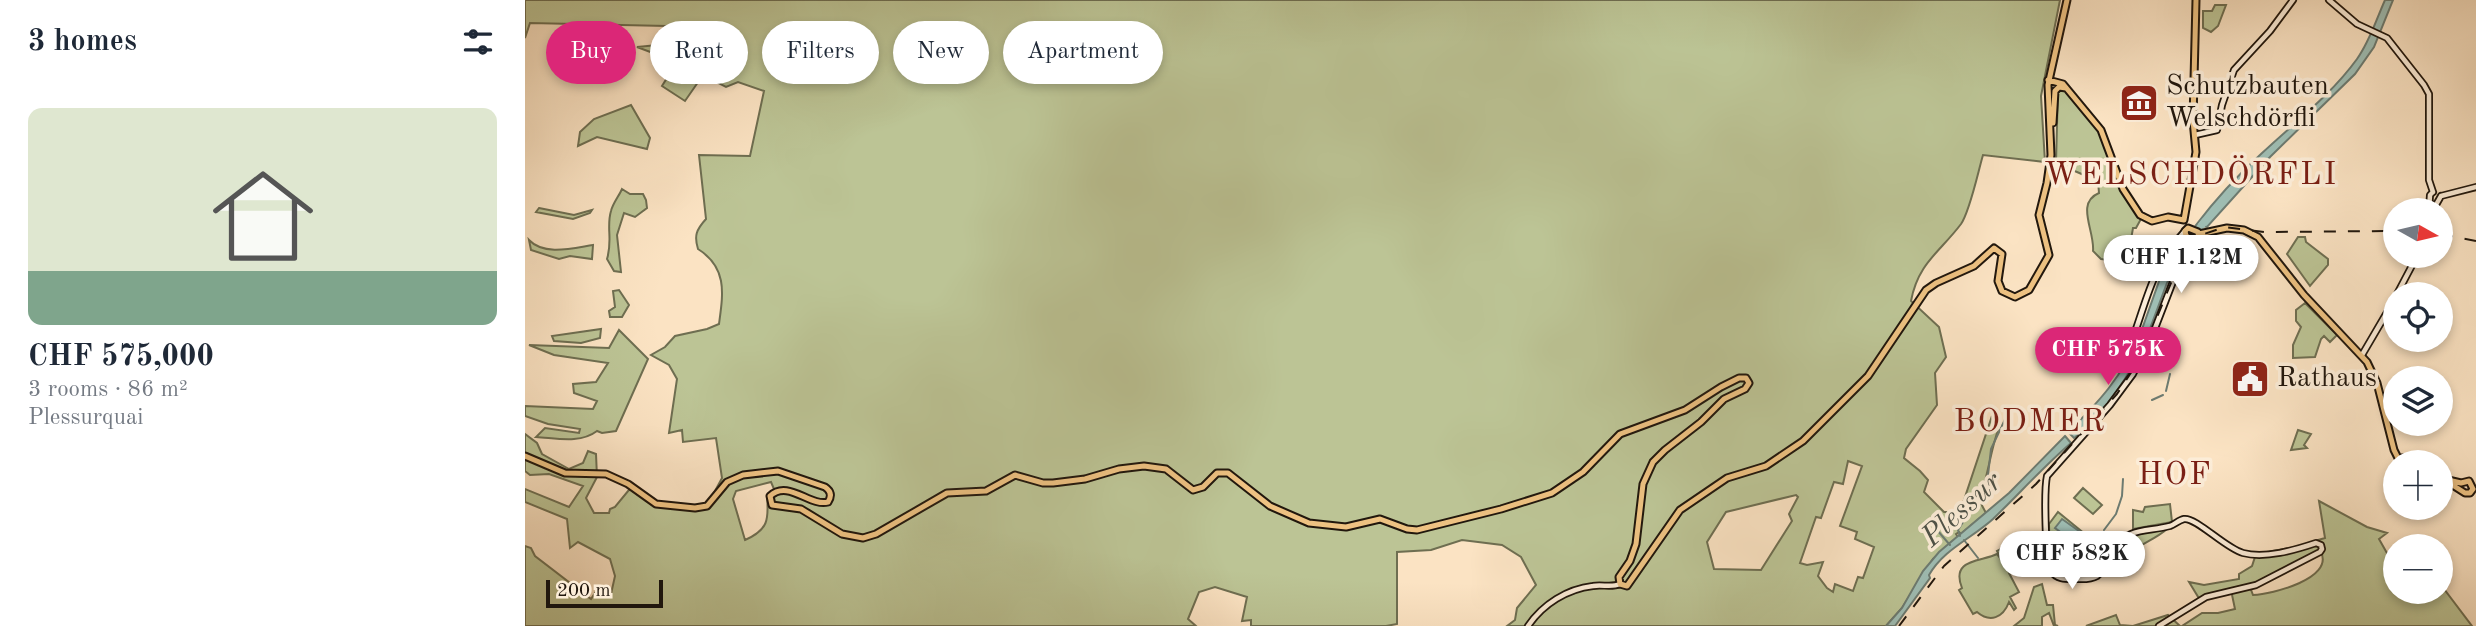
<!DOCTYPE html>
<meta charset="utf-8">
<style>
:root{--surface:#fff;--page:#f2f2f3;--text:#1f2937;--muted:#747a83;--line:#e0e1e3;--accent:#db2777}
body{margin:0;font-family:"Old Standard TT",serif;background:var(--page);color:var(--text);height:100vh;display:flex;flex-direction:column;font-size:26px;white-space:nowrap}
*{box-sizing:border-box;margin:0}
p{font-size:23px;color:var(--muted)}
.icon{flex:none;width:38px;height:38px;fill:none;stroke:currentColor;stroke-width:2;stroke-linecap:round;stroke-linejoin:round}
.map{position:relative;flex:1;overflow:hidden}
.panel{display:flex;flex-direction:column;background:var(--surface);width:525px}
.panel>*{flex:none}
.guide{position:absolute;left:21px;top:21px;width:665px;height:63px;display:flex;gap:14px}
.needle{width:46px;rotate:98deg}
.tools{position:absolute;left:1858px;top:198px;display:grid;gap:14px}
.tools a{display:grid;place-items:center;width:70px;height:70px;border-radius:50%;background:var(--surface);box-shadow:0 4px 10px #0003;font-size:35px}
.scale{position:absolute;left:21px;bottom:18px;width:117px;box-sizing:border-box;padding-left:7px;border:4px solid #21170d;border-top:0;font-size:19px;line-height:24px;white-space:nowrap;color:#21170d;-webkit-text-stroke:5px #fcedd8;paint-order:stroke}
.price{position:absolute;translate:-50% -60px;padding:0 16px;border-radius:24px;background:#fff;color:#222;font-size:23px;line-height:46px;filter:drop-shadow(0 2px 4px #0008)}
.price::after{content:'';position:absolute;left:50%;top:42px;width:21px;height:16px;margin-left:-10px;background:inherit;clip-path:polygon(0 0,100% 0,50% 100%)}
.price.selected{background:var(--accent);color:#fff}
ul{padding:0;list-style:none}
li{display:grid;align-content:center;gap:14px;height:371px;padding:0 28px}
li+li{border-top:2px solid var(--line)}
li span{display:grid;place-items:center;height:217px;border-radius:14px;color:#555}
li>.icon{margin-inline-start:auto}
span .icon{width:126px;height:126px;fill:#fffc;stroke-width:1}
li b{font-size:30px}
h2{display:flex;justify-content:space-between;align-items:center;height:84px;padding:0 28px;font-size:30px}
.pill{padding:0 24px;border-radius:32px;background:var(--surface);box-shadow:0 4px 10px #0003;font-size:24px;line-height:63px}
.pill.selected{background:var(--accent);color:#fff}
main{display:flex;flex:1;min-height:0}
.map>svg:first-child{display:block}
.green{fill:#bcc495;stroke:#6e6e51;stroke-width:2;fill-rule:evenodd}
.water{fill:#9fbeb4;stroke:#6d7b71;stroke-width:2}
.lines{fill:none;stroke-linecap:round;stroke-linejoin:round}
.stream{stroke:#6d7b71;stroke-width:2}
.river{stroke:#9fbeb4;stroke-width:7}
.secondary-casing{stroke:#21170d;stroke-width:8}
.primary-casing{stroke:#21170d;stroke-width:9}
.secondary{stroke:#fcedd8;stroke-width:4.5}
.primary{stroke:#eec282;stroke-width:5}
.rail{stroke:#21170d;stroke-width:2;stroke-dasharray:12 12;stroke-linecap:butt}
.labels{text-anchor:middle;dominant-baseline:central;stroke-width:7;stroke-linejoin:round;paint-order:stroke}
.poi-label{font-size:28px;fill:#21170d;stroke:#fcedd8;text-anchor:start}
.water-label{font-size:30px;font-style:italic;fill:#4d5147;stroke:#fcedd8}
.quarter-label{font-size:32px;letter-spacing:2px;fill:#7a1f14;stroke:#fcedd8}
</style>
<main>
<section class="panel">
<h2>3 homes<svg class="icon" aria-label="filters" viewBox="0 0 24 24"><path d="M4 7h16M4 17h16"/><circle cx="9" cy="7" r="2"/><circle cx="15" cy="17" r="2"/></svg></h2>
<ul>
<li><span style="background:linear-gradient(#dfe7d0 75%,#7fa58c 0)"><svg class="icon" aria-label="home" viewBox="0 0 24 24"><path d="M3 11l9-7 9 7M6 9v11h12V9"/></svg></span><div><b>CHF 575,000</b><p>3 rooms · 86 m²</p><p>Plessurquai</p></div></li>
</ul>
</section>
<div class="map">
<svg width="1951" height="626" viewBox="0 0 1951 626">
<rect width="100%" height="100%" fill="#fbe3c3"/>
<filter id="stains"><feTurbulence type="fractalNoise" baseFrequency=".00286" numOctaves="4"/><feColorMatrix values="0 0 0 0 .2 0 0 0 0 .09 0 0 0 0 .02 0 0 0 .5 -.17"/></filter>
<radialGradient id="worn" r=".72"><stop offset=".6" stop-color="#630" stop-opacity="0"/><stop offset="1" stop-color="#630" stop-opacity=".3"/></radialGradient>
<!-- green -->
<path class="green" d="M0,0H1535L1516,96L1520,162L1458,155C1453,172 1445,211 1436,224C1415,252 1393,263 1386,301L1414,327L1421,357L1410,373L1412,405L1381,449L1379,458L1395,471L1403,480L1399,492L1419,512H1435L1468,413L1473,414L1469,423L1473,430C1465,453 1463,477 1454,500L1461,513L1436,534L1434,532L1431,534L1433,537L1408,559L1377,608L1361,626H982L990,620L992,608L1011,585L996,557L977,545L937,540L906,550L872,552V624L861,626H726V620L717,621L722,597L690,587L674,592L663,619L671,626H0V546L6,548L10,556L66,599L72,590L86,594L90,576L85,559L53,542L45,548L42,519L0,502V489L44,507L58,486L24,474L5,475L0,471V434L12,443L17,454L44,469L58,463L63,451L71,454L72,477L61,498L69,513H84L85,509L90,507L108,485L126,501L171,508L183,504L197,478L191,438L158,442L157,430L144,433L152,379L144,365L126,355L140,347L150,336L182,329L194,324C198,294 203,268 173,249C169,236 171,230 181,219L174,155L225,156L239,91L213,82L201,87L178,75L160,101L137,86L152,62L112,47L164,42L142,26L5,23L0,38ZM1323,461L1337,466L1315,526L1332,532L1330,539L1349,547L1338,578L1333,577L1328,591L1310,584L1308,592L1302,588L1293,576L1298,562L1282,565L1275,563L1291,517L1296,518L1309,482L1318,484ZM246,482L249,489L242,496C244,520 243,530 220,540L208,499L211,491ZM1271,495L1273,497L1264,514L1267,521L1236,570L1189,569L1182,542L1201,512Z
M1690,5H1701L1693,26L1686,32L1678,28V11H1687Z
M1533,87L1541,88L1576,130L1598,189L1617,217L1611,228H1608L1605,245L1617,247L1601,262L1576,259L1568,251C1570,231 1550,203 1574,193L1573,181L1531,163Z
M106,105L125,138L122,149L72,137L53,146L55,132L69,119Z
M97,189L105,194H118L121,200L122,208L110,217L99,213L92,235L96,272L89,271L82,259C88,240 81,227 86,211C88,203 94,196 97,189Z
M14,208L49,215L67,210L65,213L48,219L11,212Z
M1773,237H1780L1781,242L1803,259V265L1785,286L1762,254Z
M4,240C19,256 48,248 68,245L67,259L45,256L34,259L6,250Z
M94,290L104,305L97,317H85L84,311L90,307L88,291Z
M1780,303L1812,335L1805,342L1799,336L1796,339L1790,357L1768,358V345L1776,327L1771,321V310Z
M76,329L75,338L56,343L29,341L27,336Z
M94,330L123,359L91,431L77,433L72,431C55,444 31,438 11,437L20,428L54,433L55,429L23,424L0,416V406L68,409L72,401L49,393L48,384L71,382L83,363L29,355L4,345L84,348Z
M1773,430L1786,434L1779,445L1782,448L1766,450Z
M1558,488L1577,505L1568,514L1549,498Z
M1794,501L1842,527L1862,533L1854,539L1871,569V592H1916V585L1947,626H1657L1677,613H1693L1710,609L1706,590L1675,600L1664,582L1679,585L1714,579V574L1727,566L1731,554L1793,543V540L1800,538ZM1796,552C1809,579 1747,594 1728,595L1725,587Z
M1645,504L1647,522L1608,529V510L1618,512L1620,507Z
M1533,512L1566,539L1562,545L1563,548C1552,559 1545,567 1528,566L1525,561L1524,524Z
M1635,529H1642C1630,540 1606,548 1599,559L1590,552C1601,535 1616,532 1635,529Z
M1482,546L1494,567L1484,573L1494,592L1485,597L1491,608L1489,610L1484,602C1478,618 1465,623 1452,612L1448,614L1434,590L1437,588C1425,558 1457,562 1472,554L1477,561L1472,551Z
M1517,584L1522,605H1528L1530,625L1533,626H1529L1524,613L1517,617V626H1489L1499,618L1509,587Z
M1591,615L1595,625L1608,626L1643,615L1655,626H1561Z"/>
<!-- water -->
<path class="water" d="M1860,0H1868L1849,47L1830,74L1745,157L1682,227L1671,225C1690,200 1712,176 1736,154C1769,123 1806,95 1832,59C1845,41 1851,20 1860,0Z
M1659,241L1665,245L1642,283L1623,334L1616,332L1637,273Z
M1613,337L1621,340C1608,370 1575,421 1549,438L1543,432C1573,403 1598,376 1613,337Z
M1540,436L1546,443C1519,466 1494,494 1468,519C1446,539 1419,549 1404,575L1405,578L1370,626H1361L1377,608L1398,571L1414,552L1484,493Z
M1537,519L1561,536L1556,543L1552,540L1549,542L1530,528Z"/>
<g class="lines">
<!-- stream -->
<path class="stream" d="M1641,391L1645,374
M1627,400L1638,395
M1412,530L1425,545
M1579,530L1591,514L1597,496L1598,479
M1435,536L1433,530L1462,484L1466,449L1483,413
M1439,540L1453,558"/>
<!-- river -->
<path class="river" d="M1657,250L1680,221"/>
<!-- secondary casing -->
<g class="secondary-casing">
<path id="secondary" d="M1804,0L1832,24L1862,38L1899,85L1904,94V180L1908,192
M1670,135L1692,130L1697,105L1709,70L1745,31L1768,0
M1916,196L1951,187
M1904,210L1905,195L1908,192
M1908,210L1916,196
M1872,294L1892,256
M1626,340L1612,333L1611,329C1625,288 1630,264 1660,231
M1837,355L1871,297
M1003,626C1018,604 1042,589 1068,586C1077,584 1086,588 1095,584
M1634,626L1681,597L1731,585L1795,552L1797,549L1796,545L1791,543C1770,550 1740,559 1718,553C1700,548 1671,517 1659,519C1654,520 1650,524 1645,526C1623,532 1603,527 1588,549C1582,557 1580,570 1572,576C1565,580 1558,579 1551,579C1542,579 1532,580 1526,571C1520,562 1519,490 1522,476L1585,405L1608,374L1627,336L1649,279L1673,241"/>
</g>
<!-- primary casing -->
<g class="primary-casing">
<path id="primary" d="M1523,80L1538,84L1576,130L1598,189L1615,215L1627,221L1643,217L1659,220
M1528,123L1530,91L1534,87L1541,88
M1659,220L1671,152L1668,120L1671,0
M1663,228L1673,232L1674,240H1668L1661,236L1660,231Z
M1674,234L1702,228L1719,230L1733,237L1779,295L1842,362L1852,383L1869,450L1873,458
M0,456L40,473L81,474L103,484L131,504L170,508L182,506L202,482L218,475L253,471L300,487C306,491 307,496 303,502C285,507 263,479 245,496L247,505L276,509L317,534L338,538L351,534L422,493L461,491L490,475L518,483H528L560,479L594,469L619,466L641,469L668,490L678,487L692,473H703L745,506L784,523L821,527L855,519L882,529L892,530L976,509L1027,493L1058,472L1095,434L1160,410L1196,387L1214,378H1221L1224,383L1220,389L1199,399L1176,422L1140,450L1128,462L1118,484L1111,544L1105,561L1094,577L1095,584L1102,586L1155,510L1202,478L1241,466L1278,441L1343,376L1401,290L1411,283L1449,266L1469,248L1477,254L1473,281L1477,291L1490,297L1504,290L1524,255L1514,215L1522,183L1526,155L1523,85L1542,0
M1873,458H1878L1882,462
M1918,479L1940,493H1945L1948,489
M1923,480L1936,483
M1936,483L1944,481L1948,489"/>
</g>
<!-- secondary -->
<use href="#secondary" class="secondary"/>
<!-- primary -->
<use href="#primary" class="primary"/>
<!-- rail -->
<path class="rail" d="M1916,234L1951,241
M1374,626L1419,566L1511,484L1592,394L1615,359L1650,273L1679,234L1700,227L1739,232L1871,231"/>
</g>
<!-- icons -->
<defs>
<g id="museum-square" transform="scale(2.0125)"><rect x="-9" y="-9" width="18" height="18" rx="4" fill="#8f2418" stroke="#fcedd8"/><path d="M0-6L6-3V-2H-6V-3ZM-5-1h2V3h-2ZM-1-1h2V3h-2ZM3-1h2V3H3ZM-6 4H6V6H-6Z" fill="#fff"/></g>
<g id="civic-square" transform="scale(2.0125)"><rect x="-9" y="-9" width="18" height="18" rx="4" fill="#8f2418" stroke="#fcedd8"/><path d="M-.6-6.5H3V-4.5H.6V-3L4-1V1h2V6H-6V1h2V-1L-.6-3ZM-1.2 2.5V6h2.4V2.5Z" fill="#fff"/></g>
</defs>
<g fill-rule="evenodd">
<use href="#museum-square" x="1614" y="103"/>
<use href="#civic-square" x="1725" y="379"/>
</g>
<g class="labels">
<!-- poi labels -->
<g class="poi-label">
<text x="1641" y="87">Schutzbauten<tspan x="1641" dy="32">Welschdörfli</tspan></text>
<text x="1752" y="379">Rathaus</text>
</g>
<!-- water labels -->
<g class="water-label">
<text transform="translate(1437 510) rotate(-42)">Plessur</text>
</g>
<!-- quarter labels -->
<g class="quarter-label">
<text x="1666" y="176">WELSCHDÖRFLI</text>
<text x="1505" y="423">BODMER</text>
<text x="1650" y="476">HOF</text>
</g>
</g>
<rect width="100%" height="100%" filter="url(#stains)"/>
<rect width="100%" height="100%" fill="url(#worn)"/>
</svg>
<div class="tools">
<a><svg class="needle" viewBox="-14 -14 28 28"><path d="M0-13l5 13h-10z" fill="#e53935"/><path d="M0 13l5-13h-10z" fill="#747a83"/></svg></a>
<a><svg class="icon" aria-label="locate" viewBox="0 0 24 24"><circle cx="12" cy="12" r="6"/><path d="M12 2v4M12 18v4M2 12h4M18 12h4"/></svg></a>
<a><svg class="icon" aria-label="layers" viewBox="0 0 24 24"><path d="M12 4l9 5-9 5-9-5zM3 14l9 5 9-5"/></svg></a>
<a>+</a>
<a>−</a>
</div>
<div class="scale">200 m</div>
<b class="price" style="left:1656px;top:295px">CHF 1.12M</b>
<b class="price selected" style="left:1583px;top:387px">CHF 575K</b>
<b class="price" style="left:1547px;top:591px">CHF 582K</b>
<div class="guide">
<a class="pill selected">Buy</a>
<a class="pill">Rent</a>
<a class="pill">Filters</a>
<a class="pill">New</a>
<a class="pill">Apartment</a>
</div>
</div>
</main>
